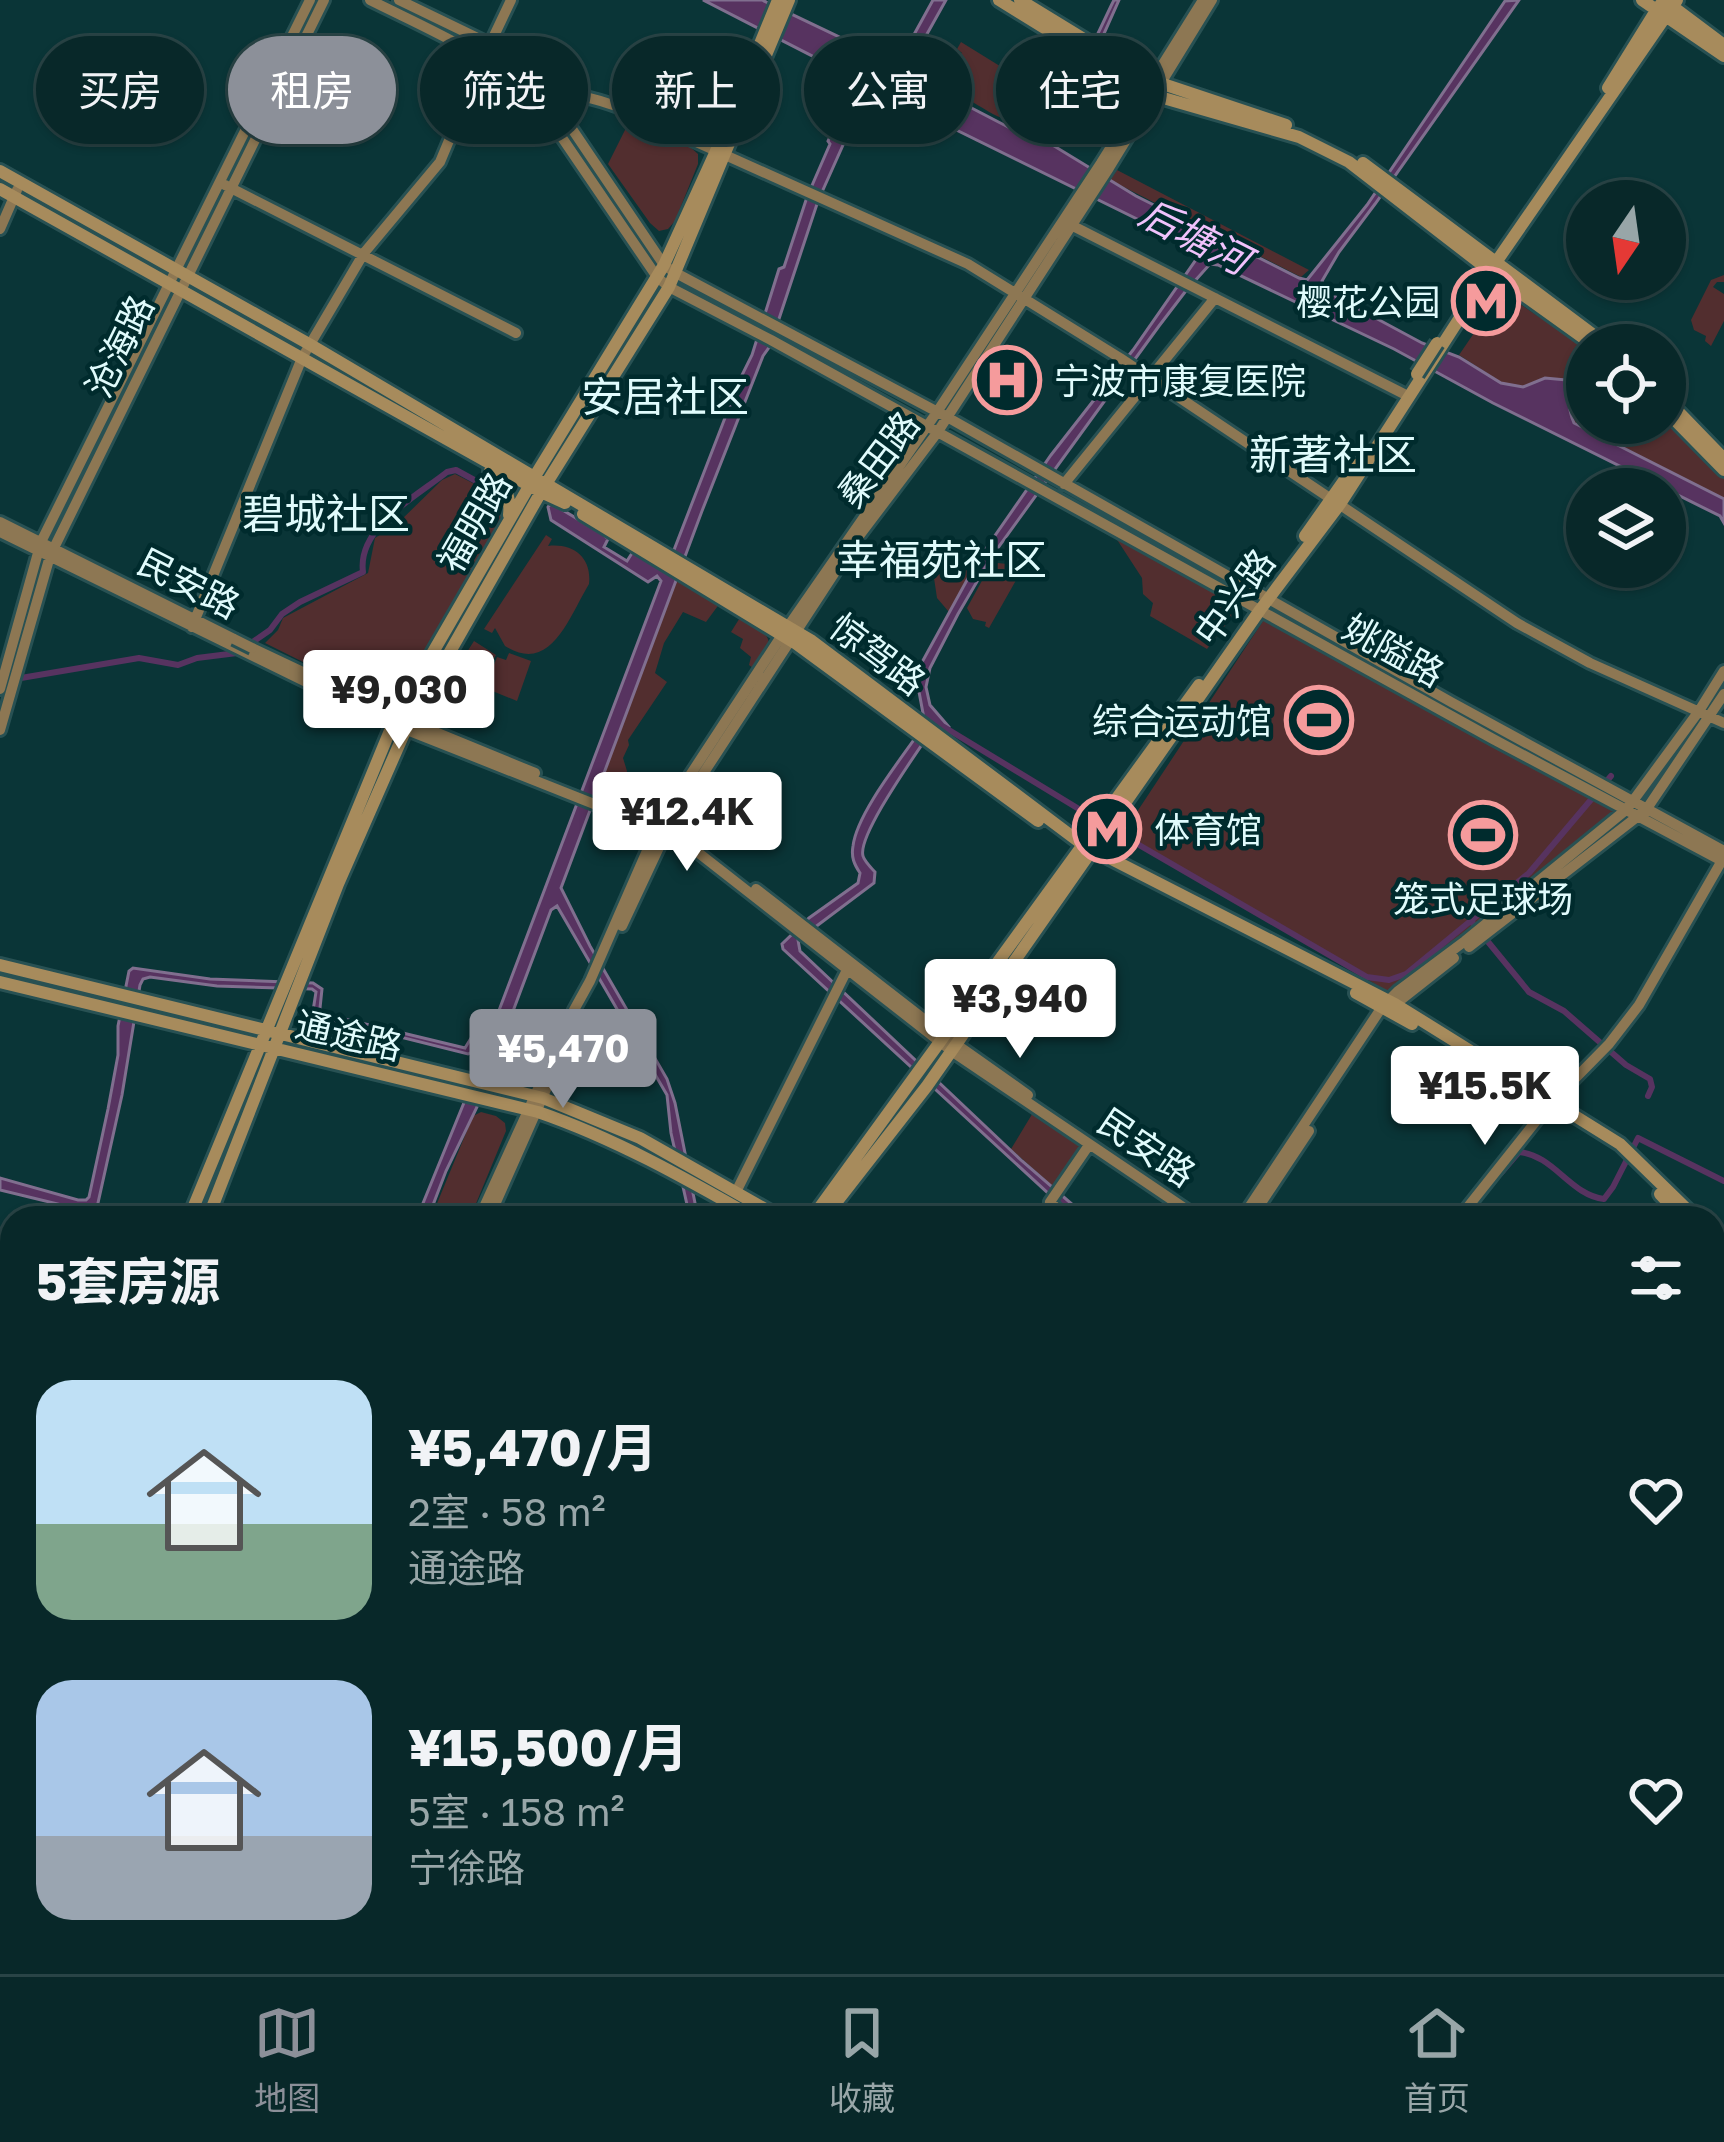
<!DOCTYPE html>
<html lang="zh">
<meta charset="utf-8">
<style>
:root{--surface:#082829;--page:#113031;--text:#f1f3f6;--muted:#98a6a8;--line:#294446;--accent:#8c9099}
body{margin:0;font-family:"Golos Text","Noto Sans SC",sans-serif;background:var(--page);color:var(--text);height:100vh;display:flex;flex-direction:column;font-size:45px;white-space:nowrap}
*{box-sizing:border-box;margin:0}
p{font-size:39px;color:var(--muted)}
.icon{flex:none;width:66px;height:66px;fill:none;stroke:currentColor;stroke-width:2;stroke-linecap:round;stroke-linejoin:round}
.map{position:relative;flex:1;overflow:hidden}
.drawer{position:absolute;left:0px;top:1206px;width:1725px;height:768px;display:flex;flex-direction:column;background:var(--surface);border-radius:36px 36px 0 0;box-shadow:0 3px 9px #0004,0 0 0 3px var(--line)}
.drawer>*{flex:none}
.top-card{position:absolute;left:36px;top:36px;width:1653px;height:108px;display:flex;gap:24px}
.needle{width:78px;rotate:193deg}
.buttons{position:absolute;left:1566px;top:180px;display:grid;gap:24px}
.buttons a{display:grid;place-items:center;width:120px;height:120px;border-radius:50%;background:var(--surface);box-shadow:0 3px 9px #0004,0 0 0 3px var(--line);font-size:60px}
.price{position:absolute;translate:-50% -102px;padding:0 27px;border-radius:12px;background:#fff;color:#222;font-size:39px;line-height:78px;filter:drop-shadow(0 3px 6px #0008)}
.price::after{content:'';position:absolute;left:50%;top:72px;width:36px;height:27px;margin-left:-18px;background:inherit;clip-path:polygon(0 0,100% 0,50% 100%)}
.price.active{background:var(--accent);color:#fff}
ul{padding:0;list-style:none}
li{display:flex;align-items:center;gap:36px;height:300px;padding:0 36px}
li span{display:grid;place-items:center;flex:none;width:336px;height:240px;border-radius:36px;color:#555}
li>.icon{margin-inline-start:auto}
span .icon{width:144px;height:144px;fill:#fffc;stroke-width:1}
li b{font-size:51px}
h2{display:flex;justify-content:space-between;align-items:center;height:144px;padding:0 36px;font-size:51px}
.pill{padding:0 42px;border-radius:54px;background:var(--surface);box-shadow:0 3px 9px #0004,0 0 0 3px var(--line);font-size:42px;line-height:108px}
.pill.active{background:var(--accent);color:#fff}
.tabs{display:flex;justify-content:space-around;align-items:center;height:168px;border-top:3px solid var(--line);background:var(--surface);font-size:33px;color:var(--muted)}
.tabs a{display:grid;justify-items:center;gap:6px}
.tabs .active{color:var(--accent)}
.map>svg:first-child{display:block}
.green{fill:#522e2f;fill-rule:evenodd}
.water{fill:#573360;stroke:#806f8f;stroke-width:3}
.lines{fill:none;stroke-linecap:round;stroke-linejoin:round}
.canal{stroke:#573360;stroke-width:6}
.secondary-casing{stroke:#285153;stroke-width:16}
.primary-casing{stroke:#285153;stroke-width:18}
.secondary{stroke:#8d7753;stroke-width:10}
.primary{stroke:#a78b5c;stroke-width:12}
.secondary-bridge-casing{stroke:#285153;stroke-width:16;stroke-linecap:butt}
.primary-bridge-casing{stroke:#285153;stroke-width:18;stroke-linecap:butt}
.secondary-bridge{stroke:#8d7753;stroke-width:10}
.primary-bridge{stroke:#a78b5c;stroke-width:12}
.labels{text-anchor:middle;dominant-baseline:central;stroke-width:9;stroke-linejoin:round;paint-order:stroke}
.poi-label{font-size:36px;fill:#e0fbfc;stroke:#002b2d;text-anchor:end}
.street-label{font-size:36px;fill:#e0fbfc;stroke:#002b2d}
.water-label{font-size:39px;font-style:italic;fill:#f0c2fc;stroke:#002b2d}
.quarter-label{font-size:42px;fill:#e0fbfc;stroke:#002b2d}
</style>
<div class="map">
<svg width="1724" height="1974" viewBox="0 0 1724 1974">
<rect width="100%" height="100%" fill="#0a3537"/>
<!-- green -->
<path class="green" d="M961,42L1042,92L1038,99L1030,95C1028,132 1003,121 981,107C961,95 922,72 962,53L957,49Z
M630,120L689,146L698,154V164L675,221L668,229L659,231L650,223L608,164Z
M1117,170L1309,270L1301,277L1293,273L1110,180Z
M1724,275V282H1717L1713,287L1724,294V321L1711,346L1705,341L1706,336L1694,330L1691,320L1711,280Z
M1502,292L1587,349V423H1665V414L1724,478V498L1538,406L1459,355Z
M455,474L498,496L508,495L507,524L402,694L387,704L265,643L278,630L283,618L368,573L375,538L397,524L442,480Z
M546,535L552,539L548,546C574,543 592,558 589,584C569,617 551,675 505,646L495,628L492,633L484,629Z
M1114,535L1233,600L1236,607L1234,614L1207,649L1150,616L1153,603L1143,594L1142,578Z
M977,559L949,612L937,598L934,578L950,565Z
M998,563L1007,564L1015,573L1019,566L1023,568L989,628L985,626L986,622L973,619L967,608L990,566Z
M678,575L720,603L706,622L683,612L664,643L655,673L667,682L628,740L629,745L623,758L627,771L620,795L597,787Z
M741,616C753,625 779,636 765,654C761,659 756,663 753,668L749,665L751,657L740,648L743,639L731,632Z
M1265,618L1620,811L1390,993L1123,833Z
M474,641L496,655L454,725L451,723L453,718C443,717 435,711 437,700L461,661L472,658L484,667L486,663L467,652ZM466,664L475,667L477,677L458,710L446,713L440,707L441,699L461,666Z
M509,653L531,661L517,701L485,688L497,657L506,660Z
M1034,1111L1085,1146L1056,1189L1011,1149Z
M481,1112L496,1116L505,1123L506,1131L470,1218H431L473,1116Z"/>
<!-- water -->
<path class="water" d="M703,0H762L894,63L900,60L933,0H946L908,68L910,76L1039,143L1047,141L1111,6L1114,0H1119L1054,146L1136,196L1299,278L1307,280L1367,205L1505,1L1519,0L1375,204L1339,252L1322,281L1329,293L1422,343L1459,357L1501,383L1523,387L1545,378L1566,380L1584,361L1587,345V374C1569,388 1565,402 1574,423L1724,499V523L1720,516L1493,403L1394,349L1218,265L1210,264L1185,292L1159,326L992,556L958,614L930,668L926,687L930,705L949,727L946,733L933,728C919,750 857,835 863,856C864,860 872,869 875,872L874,883L798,940L800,951L1022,1161L1088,1218H1075L783,949L782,944L809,918L858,883L860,873C854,864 851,857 853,846C857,812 905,754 925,724L917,681L921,664L978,560L1051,455L1133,350L1202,251L869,87L818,201L770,346L763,356L702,511L561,888L590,946L667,1079L675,1103L698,1218H690L671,1133L667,1095L557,906L551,910L477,1107L446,1171L428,1218H417L483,1056L491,1033L490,1027H486L472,1052L468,1054L316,1016L313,1011L316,992L312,989L217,986L150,977L143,979L140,985L122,1095L98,1203L99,1206L134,1218H115L0,1190V1178L78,1200H86L89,1197L108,1109L118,1055V1026L129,971L133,968L210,979L313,983L322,989L320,1008L324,1014L465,1048L484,1017L498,1013L661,581L657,576L648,582L551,520L548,507L551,503L604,535L608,539L604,547L627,561L634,550L667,568L740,379L752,355L779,269L784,267L807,197L830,144L828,141L857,79Z"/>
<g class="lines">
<!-- canal -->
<path class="canal" d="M21,678L139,658L178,665L197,658L237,653L270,630L282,614L300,602L363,572C357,527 417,496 447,472L456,470L498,493L518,491L524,494
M944,727L1097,820
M1108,827L1367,977L1389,980L1406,974L1529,873L1611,776
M1471,921L1529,992L1564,1011L1626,1065L1650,1079L1652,1087L1648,1096
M1501,1173L1519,1152C1554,1155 1570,1195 1604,1199L1613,1187L1638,1138L1724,1181"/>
<!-- secondary casing -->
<g class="secondary-casing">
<path id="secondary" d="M370,0C428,29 487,53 535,98L657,277L669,287L771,340L1493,739L1724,862
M399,0L490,44L547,92L664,265L674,272L947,417L1451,702L1724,851
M555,103C572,89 597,100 616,106L968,264L1120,358L1517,623L1590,663L1724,723
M225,185L516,333
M1071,225L1404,394
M0,229L17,190
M1064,484L1215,298
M0,522L234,639
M0,532L392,724L657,829L691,847L953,1052L1199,1218
M192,627L302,358L364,253L440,162L484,57L511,0
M252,648L396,716L535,773
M0,689L41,542L310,0
M0,730L50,556L324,0
M602,799L663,823
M756,889L956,1044L1028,1095
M622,926L669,826L856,540L937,433L1109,168L1212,0
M1469,947L1646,810L1724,694
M1393,1006L1454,958
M736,1192L850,964
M479,1218L574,1010L590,981L660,821L782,635L937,412L1101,163L1203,0
M489,1218L568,1040
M1067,1218L1050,1202L1089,1145
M1242,1218L1382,1007L1398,991L1465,941L1627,809L1699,711L1724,671
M1251,1218L1309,1131
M1459,1218L1548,1106L1609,1044L1639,1005L1724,857
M0,1321L12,1323
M0,1330L12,1332
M1713,1547L1724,1554
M1713,1558L1724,1566
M1713,1591L1724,1580
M1713,1612L1724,1603
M1713,1747L1724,1765
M0,1901L12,1904
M0,1910L12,1912
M332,1962L333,1974
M345,1962V1974
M1189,1962L1191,1974
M1206,1962L1209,1974
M950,1974L951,1962
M958,1974L959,1962"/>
</g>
<!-- primary casing -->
<g class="primary-casing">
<path id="primary" d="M999,0L1153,95L1299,137L1349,162L1490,271L1593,345
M1020,0L1151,80L1286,125
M1642,0L1724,56
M1608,88L1657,9L1664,0L1724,45
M1363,163L1607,345
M0,171L309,344L812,641L1082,844L1395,1004L1620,1144L1696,1218
M0,189L541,492L565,503
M1665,398L1724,459
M1670,415L1724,470
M490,471C505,483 511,496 509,515
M583,514L795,643L1038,821
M1305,536L1355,465
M0,965L543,1098L640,1138L781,1218
M0,982L538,1112C614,1138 685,1178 755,1218
M1356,993L1412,1024
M1660,1194L1683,1218
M189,1218L396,716L535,476L664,265L716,151L778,0
M208,1218L338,884L406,729L541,492L669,287L789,0
M812,1218L1199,685
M824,1218L927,1086L1260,610L1340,504L1490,271L1677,0
M1713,1235L1724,1243
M1713,1247L1724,1255
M0,1585H12
M0,1600H12
M1713,1908L1724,1899
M624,1962L625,1974
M642,1962L644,1974
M655,1962L657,1974
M1613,1962L1618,1974
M1623,1962L1628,1974
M1495,1974L1544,1965
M1537,1974L1602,1962L1607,1974"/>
</g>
<!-- secondary -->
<use href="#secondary" class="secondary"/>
<!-- primary -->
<use href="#primary" class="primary"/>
<!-- secondary-bridge casing -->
<g class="secondary-bridge-casing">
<path id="secondary-bridge" d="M234,639L252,648"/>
</g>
<!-- primary-bridge casing -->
<g class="primary-bridge-casing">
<path id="primary-bridge" d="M1417,374L1437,343"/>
</g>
<!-- secondary-bridge -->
<use href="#secondary-bridge" class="secondary-bridge"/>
<!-- primary-bridge -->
<use href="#primary-bridge" class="primary-bridge"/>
</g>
<!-- icons -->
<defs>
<g id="metro-ring" transform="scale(3.45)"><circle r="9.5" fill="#002b2d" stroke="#f59b9c" stroke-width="1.5"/><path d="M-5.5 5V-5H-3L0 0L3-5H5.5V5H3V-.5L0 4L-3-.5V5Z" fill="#f59b9c"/></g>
<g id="hospital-ring" transform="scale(3.45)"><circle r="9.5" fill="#002b2d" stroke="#f59b9c" stroke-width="1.5"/><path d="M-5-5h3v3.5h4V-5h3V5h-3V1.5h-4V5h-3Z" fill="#f59b9c"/></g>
<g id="stadium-ring" transform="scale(3.45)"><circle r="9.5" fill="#002b2d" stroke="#f59b9c" stroke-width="1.5"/><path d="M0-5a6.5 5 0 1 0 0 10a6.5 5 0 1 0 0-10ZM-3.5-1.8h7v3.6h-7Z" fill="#f59b9c"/></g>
</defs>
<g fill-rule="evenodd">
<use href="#metro-ring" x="1486" y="301"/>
<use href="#hospital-ring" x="1007" y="380"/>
<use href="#stadium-ring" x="1319" y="720"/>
<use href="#metro-ring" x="1107" y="829"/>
<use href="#stadium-ring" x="1483" y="835"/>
</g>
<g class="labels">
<!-- poi labels -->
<g class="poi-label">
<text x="1440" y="301">樱花公园</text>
<text x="1054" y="380" text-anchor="start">宁波市康复医院</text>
<text x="1272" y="720">综合运动馆</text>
<text x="1154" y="829" text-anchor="start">体育馆</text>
<text x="1483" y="898" text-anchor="middle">笼式足球场</text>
</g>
<!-- street labels -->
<g class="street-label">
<text transform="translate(119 346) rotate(-64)">沧海路</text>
<text transform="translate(878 459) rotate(-53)">桑田路</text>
<text transform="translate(474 522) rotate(-60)">福明路</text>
<text transform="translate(189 583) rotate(27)">民安路</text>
<text transform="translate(1234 597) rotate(-54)">中兴路</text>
<text transform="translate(1394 650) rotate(29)">姚隘路</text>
<text transform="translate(878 654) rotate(37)">惊驾路</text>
<text transform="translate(349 1035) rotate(13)">通途路</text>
<text transform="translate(1147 1147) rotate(34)">民安路</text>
</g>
<!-- water labels -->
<g class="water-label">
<text transform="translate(1195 236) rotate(27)">后塘河</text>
</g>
<!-- quarter labels -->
<g class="quarter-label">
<text x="665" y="396">安居社区</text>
<text x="1333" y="454">新著社区</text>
<text x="326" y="513">碧城社区</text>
<text x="942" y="559">幸福苑社区</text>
</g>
</g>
</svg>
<div class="buttons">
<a><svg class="needle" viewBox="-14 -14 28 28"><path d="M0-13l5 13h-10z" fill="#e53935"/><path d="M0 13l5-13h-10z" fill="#98a6a8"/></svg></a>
<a><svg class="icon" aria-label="locate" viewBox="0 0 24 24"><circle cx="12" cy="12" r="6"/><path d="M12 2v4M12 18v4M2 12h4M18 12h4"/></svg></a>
<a><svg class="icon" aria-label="layers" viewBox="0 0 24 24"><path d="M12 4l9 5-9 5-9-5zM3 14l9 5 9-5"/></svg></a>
</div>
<b class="price" style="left:399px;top:752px">¥9,030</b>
<b class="price" style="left:687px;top:874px">¥12.4K</b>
<b class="price" style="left:1020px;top:1061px">¥3,940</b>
<b class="price active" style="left:563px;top:1111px">¥5,470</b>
<b class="price" style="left:1485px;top:1148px">¥15.5K</b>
<div class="top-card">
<a class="pill">买房</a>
<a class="pill active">租房</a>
<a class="pill">筛选</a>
<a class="pill">新上</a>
<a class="pill">公寓</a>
<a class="pill">住宅</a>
</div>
<section class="drawer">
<h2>5套房源<svg class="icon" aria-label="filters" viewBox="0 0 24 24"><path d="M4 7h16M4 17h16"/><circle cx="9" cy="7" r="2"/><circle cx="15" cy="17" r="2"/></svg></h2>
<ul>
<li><span style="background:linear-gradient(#bfe0f5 60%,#7fa58c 0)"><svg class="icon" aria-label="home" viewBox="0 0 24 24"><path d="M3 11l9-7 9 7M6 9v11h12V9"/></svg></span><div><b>¥5,470/月</b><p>2室 · 58 m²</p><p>通途路</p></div><svg class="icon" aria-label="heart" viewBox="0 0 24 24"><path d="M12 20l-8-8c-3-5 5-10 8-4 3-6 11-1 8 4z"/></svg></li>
<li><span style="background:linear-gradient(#a9c7e8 65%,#9aa5b1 0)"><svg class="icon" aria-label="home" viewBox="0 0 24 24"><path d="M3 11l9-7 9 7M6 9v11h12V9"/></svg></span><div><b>¥15,500/月</b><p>5室 · 158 m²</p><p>宁徐路</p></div><svg class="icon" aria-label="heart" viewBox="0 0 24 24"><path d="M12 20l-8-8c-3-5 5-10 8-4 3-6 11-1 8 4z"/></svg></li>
</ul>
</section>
</div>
<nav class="tabs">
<a class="active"><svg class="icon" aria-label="map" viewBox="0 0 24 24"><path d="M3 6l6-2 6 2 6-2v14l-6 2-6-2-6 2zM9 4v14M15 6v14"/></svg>地图</a>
<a><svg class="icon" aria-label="saved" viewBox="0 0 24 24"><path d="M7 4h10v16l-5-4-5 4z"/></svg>收藏</a>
<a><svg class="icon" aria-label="home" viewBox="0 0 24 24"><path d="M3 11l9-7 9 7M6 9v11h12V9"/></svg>首页</a>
</nav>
